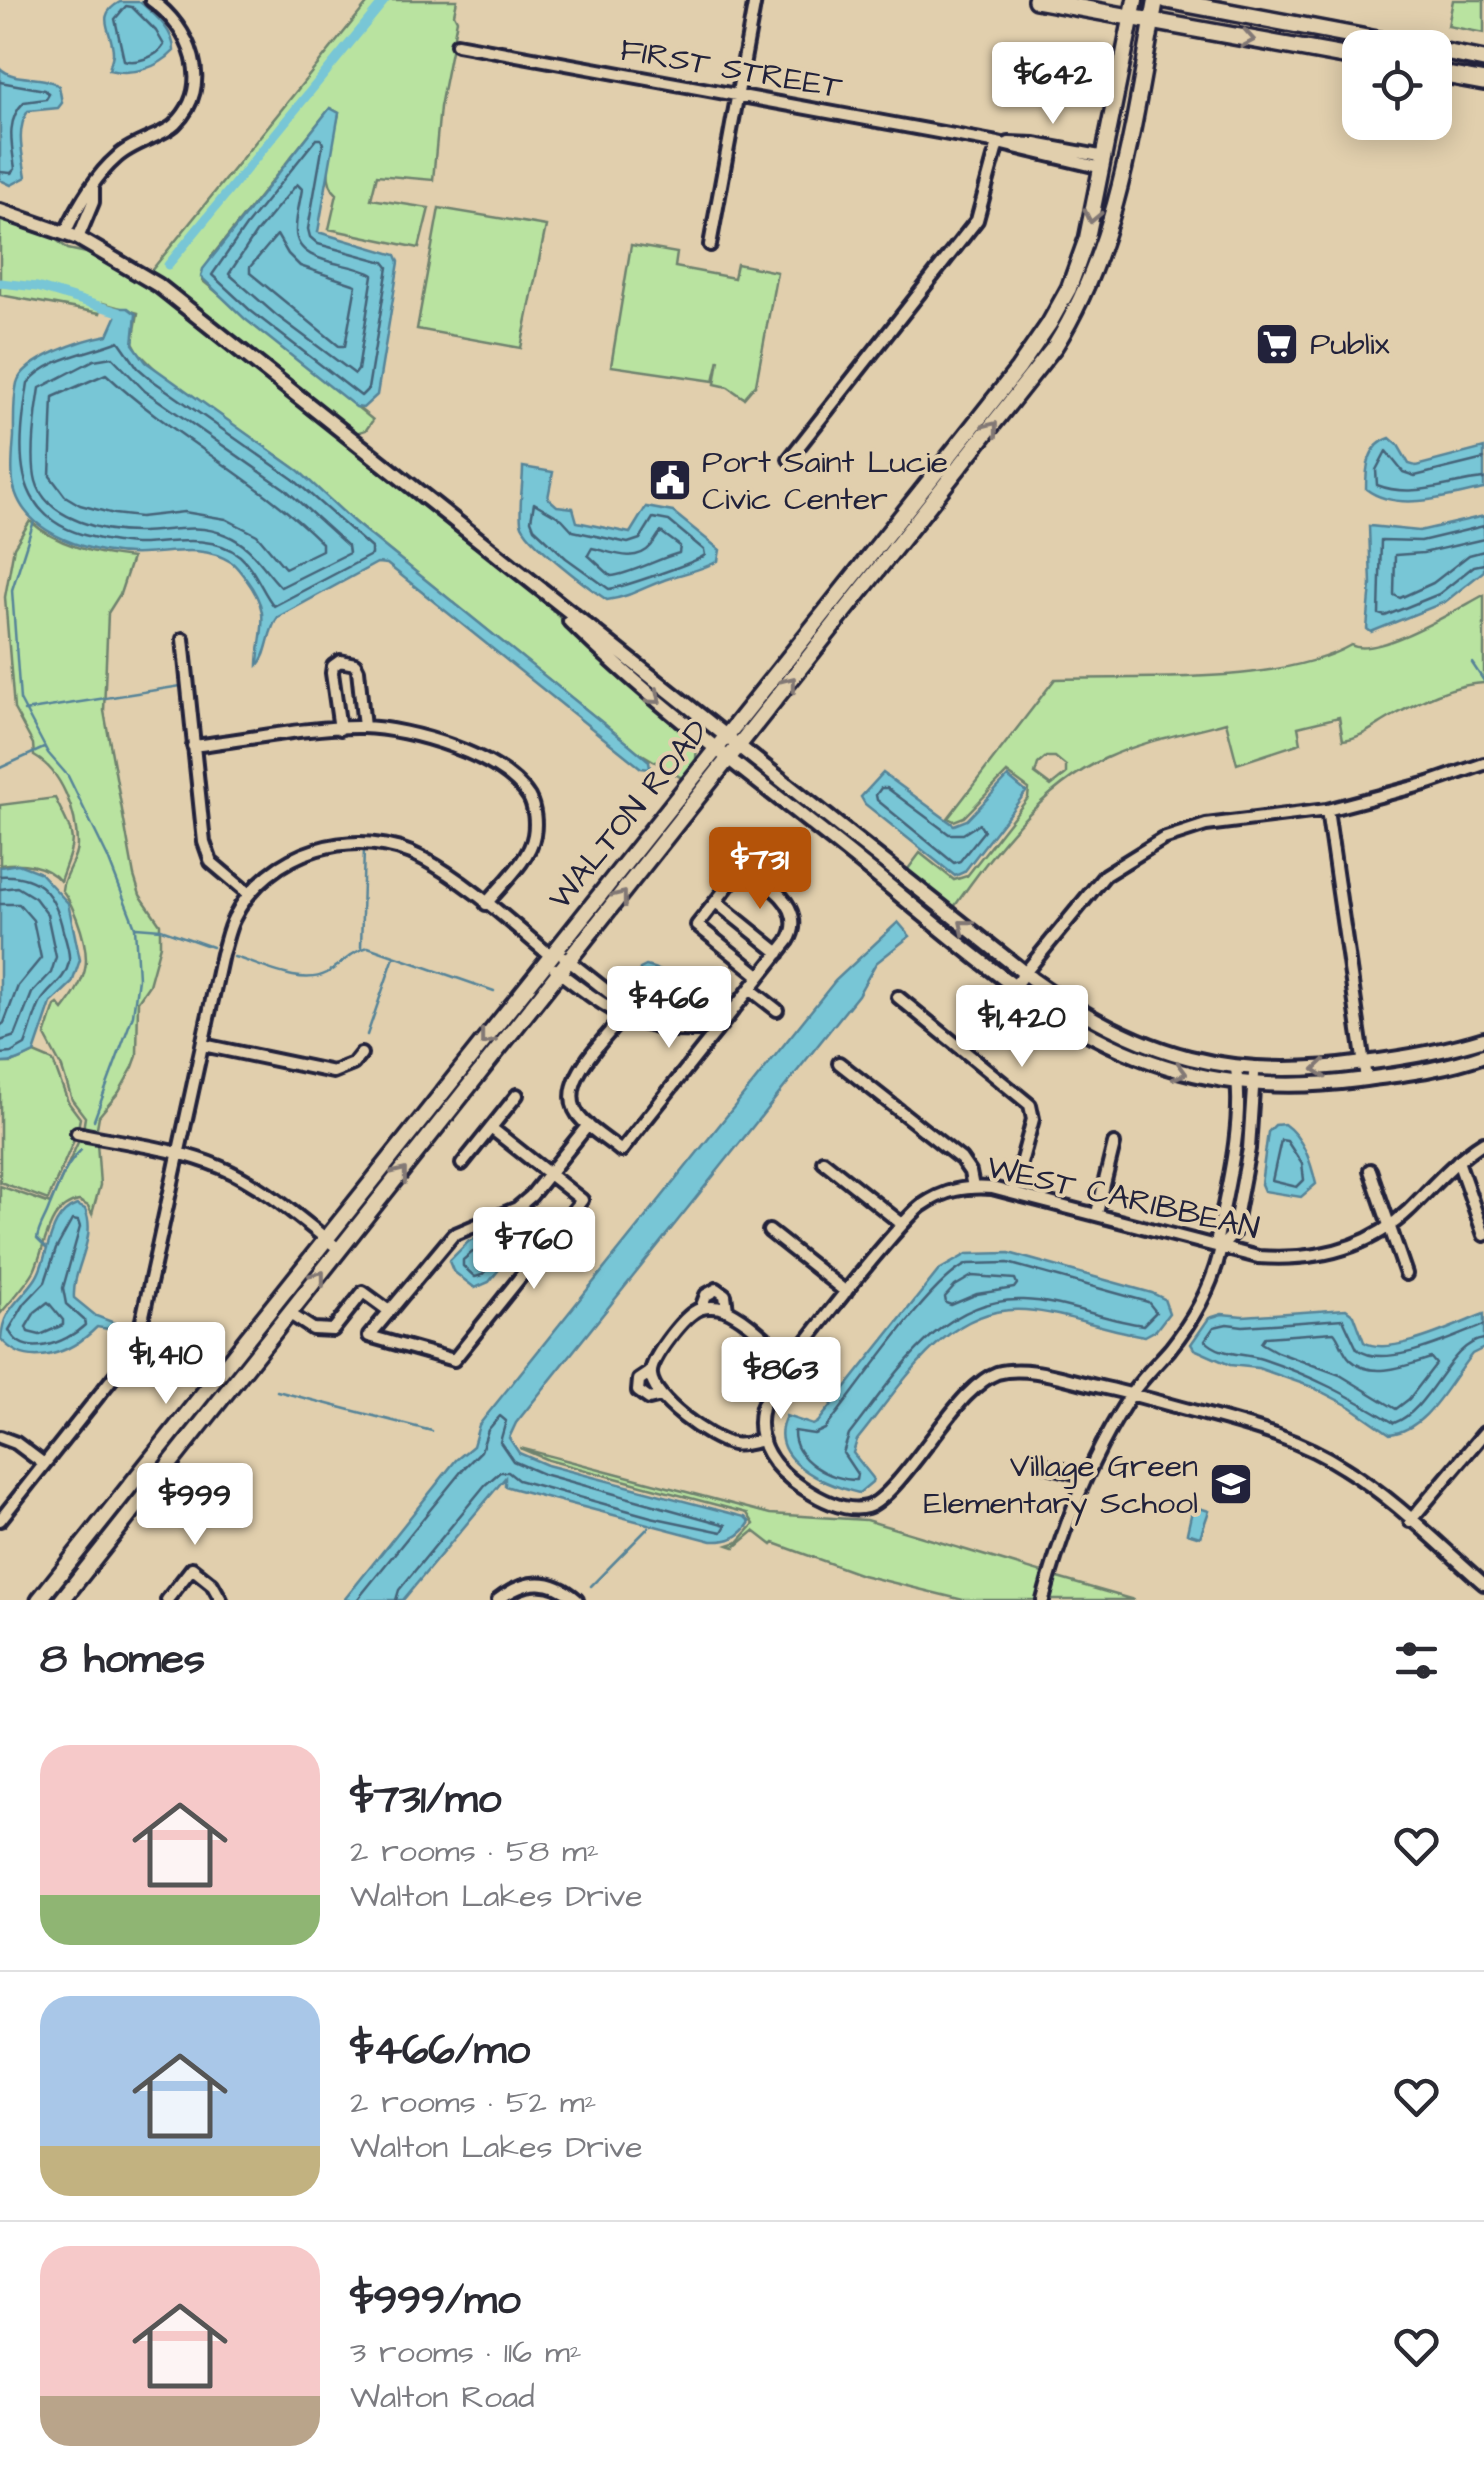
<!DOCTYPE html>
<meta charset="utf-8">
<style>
:root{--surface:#fff;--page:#f2f2f3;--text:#2b2b33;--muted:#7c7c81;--line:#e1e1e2;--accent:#b45309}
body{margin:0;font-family:"Architects Daughter",sans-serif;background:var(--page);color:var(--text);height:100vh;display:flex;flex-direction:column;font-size:38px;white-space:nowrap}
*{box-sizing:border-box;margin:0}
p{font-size:32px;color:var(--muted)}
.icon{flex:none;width:55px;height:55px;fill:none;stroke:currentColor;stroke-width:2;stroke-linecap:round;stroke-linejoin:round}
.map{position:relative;height:1600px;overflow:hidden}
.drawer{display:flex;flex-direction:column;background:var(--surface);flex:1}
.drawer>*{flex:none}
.fabs{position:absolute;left:1342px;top:30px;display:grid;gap:20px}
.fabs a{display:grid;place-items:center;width:110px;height:110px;border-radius:20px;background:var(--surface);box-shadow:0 5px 25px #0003;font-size:50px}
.price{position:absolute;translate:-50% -85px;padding:0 22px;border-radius:10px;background:#fff;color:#222;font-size:32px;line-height:65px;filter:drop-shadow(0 2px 5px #0008)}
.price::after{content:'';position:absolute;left:50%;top:60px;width:30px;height:22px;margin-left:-15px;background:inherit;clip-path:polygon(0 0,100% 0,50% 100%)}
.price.selected{background:var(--accent);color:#fff}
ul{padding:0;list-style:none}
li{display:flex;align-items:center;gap:30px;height:250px;padding:0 40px}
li+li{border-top:2px solid var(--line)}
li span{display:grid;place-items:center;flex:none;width:280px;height:200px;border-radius:30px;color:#555}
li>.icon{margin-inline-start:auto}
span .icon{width:120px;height:120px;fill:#fffc;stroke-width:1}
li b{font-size:42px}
h2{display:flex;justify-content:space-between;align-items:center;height:120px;padding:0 40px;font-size:42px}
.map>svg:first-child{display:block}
.green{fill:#b9e3a0;stroke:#6e826e;stroke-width:2.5;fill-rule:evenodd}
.water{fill:#78c6d6;stroke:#568498;stroke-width:2.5}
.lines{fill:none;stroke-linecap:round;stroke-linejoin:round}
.shore{stroke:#446479;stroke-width:2.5}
.stream{stroke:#568498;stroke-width:2.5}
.canal{stroke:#78c6d6;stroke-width:9}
.minor-casing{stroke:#22223b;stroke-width:18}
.tertiary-casing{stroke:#22223b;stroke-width:20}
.secondary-casing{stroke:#22223b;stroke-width:21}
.primary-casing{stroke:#22223b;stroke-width:22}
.minor{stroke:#e1cfad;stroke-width:10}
.tertiary{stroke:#e1cfad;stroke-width:12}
.secondary{stroke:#e1cfad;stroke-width:14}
.primary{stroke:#e1cfad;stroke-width:15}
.oneway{stroke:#827874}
.labels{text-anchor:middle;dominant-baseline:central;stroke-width:8;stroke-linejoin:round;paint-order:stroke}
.street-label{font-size:32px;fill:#22223b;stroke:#e1cfad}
.poi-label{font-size:32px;fill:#22223b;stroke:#e1cfad;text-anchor:start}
</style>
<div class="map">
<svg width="1484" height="1600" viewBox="0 0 1484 1600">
<rect width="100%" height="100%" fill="#e1cfad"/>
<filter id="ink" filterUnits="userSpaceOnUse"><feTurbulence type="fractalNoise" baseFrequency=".01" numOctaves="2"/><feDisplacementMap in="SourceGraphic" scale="20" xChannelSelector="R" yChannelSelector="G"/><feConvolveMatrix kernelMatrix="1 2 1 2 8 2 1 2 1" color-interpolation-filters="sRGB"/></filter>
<g filter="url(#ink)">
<!-- green -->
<path class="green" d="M370,0H457L454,14L457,20L440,107L433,180L377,175L371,199L429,208L419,248L329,229L337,194C318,179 335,134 339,113L330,108L211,257L203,281L373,420L366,430L356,433L151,271Z
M1453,0H1484V33L1448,26Z
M439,208L546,226L521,348L417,329Z
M0,220L49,234L68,249L96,255L144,281L514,573L589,646L697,739L696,760L682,778L637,751L354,522L293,467L159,373L139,353L133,342L138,313L103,303L100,313L0,295Z
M631,245L677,253L675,267L734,278L737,264L777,272L756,384L744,398L728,387L715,384L719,359L714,381L611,366Z
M30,521C58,546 95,554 132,558L120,594L108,613L104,711L134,876L140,895L160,924V945L149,985L138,1001L137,1056L133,1067L119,1092L99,1116L96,1133L83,1130L85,1117L72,1100L62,1068L45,1036L55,1006L58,1004L63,1010C89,977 92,959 77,919C72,907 70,900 62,890C63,874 77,860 77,845C77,813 62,771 34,756L33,744L14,709L5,597L14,547Z
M1484,595V683C1453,684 1420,701 1393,716C1376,725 1362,738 1343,740L1339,717L1298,727L1301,743L1237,764L1226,722C1187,733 1143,741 1106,758C1041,787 991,854 952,910L905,873L920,853L954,880L967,876L1028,798L1029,789L1007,773L964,817L954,821L948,818L1055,679C1139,676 1279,686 1351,645C1376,659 1457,609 1484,595ZM1046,757H1055L1066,766V774L1051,786L1035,774L1038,764Z
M55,798C77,842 76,836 60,881C46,864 21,862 0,865V805Z
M34,1053L53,1061L68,1102L80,1118L77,1133L48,1200L0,1182V1063H12Z
M80,1138L97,1142L100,1185L92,1214L88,1206L79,1201C47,1206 46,1247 34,1271C29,1280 7,1306 0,1314V1186L50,1204Z
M520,1448L770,1514L866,1520L1046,1574L1038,1600H963L862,1575L774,1543L772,1545L754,1531L735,1547L729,1545L738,1542L754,1524L747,1513L548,1460Z
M1054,1577L1134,1600H1048Z"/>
<!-- water -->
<path class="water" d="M120,2H140C155,15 174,30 174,51C158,68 132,76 109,70C110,65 112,59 113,54C114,32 93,16 120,2Z
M0,68C15,83 41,73 59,86L62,103L58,108L28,111C15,130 23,156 26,177L11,185L0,180Z
M330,108L339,113L318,232L396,255L399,262L377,395L363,408L356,407L245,319L201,277L203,269Z
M120,308H128L136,314L133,344L146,362L299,471L354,522L629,744L649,761L650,769L641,768L387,564L377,563L278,617C267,631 269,653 258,665C259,628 273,615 246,579C241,573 237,566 231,562C203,544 172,553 142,554C96,556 21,536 13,482C11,467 13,451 14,436C14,419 13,400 17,383C23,359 85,339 108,335Z
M1390,438L1398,445L1409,464L1416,466L1484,448V489C1449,496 1397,513 1366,489C1366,469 1367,445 1390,438Z
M523,467L553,472L548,498L557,506L573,508L577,522L630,533L646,507L673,512L720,550L718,561C702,570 687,572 670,578C648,585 631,597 607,600C589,588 524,540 521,522C519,505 523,484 523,467Z
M1484,516V571L1445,602L1371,632L1367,629L1371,585L1369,526L1419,531Z
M883,773L954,825L967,820L1008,777L1026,792L964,872L955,876L865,804L861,797Z
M18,864L39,872L68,903L80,960L72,983L51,1003L34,1053C22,1059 13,1064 0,1063V867Z
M898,922L910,936L876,963L858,995L516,1423L509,1438L519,1453L547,1465L745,1517L750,1522C741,1537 729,1542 712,1541L515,1489L505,1486V1478L403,1600H344L456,1460L473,1446L479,1425L486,1416L835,981Z
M646,966C670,971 688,989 705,1007L704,1010C686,1022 650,1012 639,993C635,985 639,978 640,969Z
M1284,1124C1304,1138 1311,1163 1316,1184L1301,1197L1264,1191L1261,1184L1268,1132L1275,1125Z
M77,1205L85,1209C98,1239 72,1268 74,1298L96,1316L128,1328L126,1332L97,1327C71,1353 28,1371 1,1339C3,1307 21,1301 36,1278C50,1256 47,1215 77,1205Z
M509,1226L517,1229L523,1240L489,1282L475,1288L453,1271L449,1261L469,1241Z
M1009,1253L1152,1293L1164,1299L1169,1313L1156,1330L1145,1336C1105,1330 1065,1313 1025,1310C946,1304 901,1387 857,1440L853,1453L873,1478L872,1482L859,1493C826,1485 764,1460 786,1416L813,1425L818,1422L939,1270L967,1254Z
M1346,1309L1354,1315L1364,1342C1389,1358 1458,1324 1484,1314V1348L1472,1354C1449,1381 1428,1430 1390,1434L1351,1407L1312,1387L1258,1368L1230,1365L1194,1349L1191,1344L1209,1318L1222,1314L1243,1316Z
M1193,1506L1209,1511L1200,1537L1187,1533Z"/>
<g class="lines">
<!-- shore -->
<path class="shore" d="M126,6L132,7L156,31L164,45C157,57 136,64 124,60L115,19Z
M0,82L45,90L49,94L46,99L24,102C5,121 12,145 15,169L11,173L0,172
M316,139H321L323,144L308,229L310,237L318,244L384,262L388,267L368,389L361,396L251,311L212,275L246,226Z
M297,184L302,189C300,202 296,216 296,229C294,266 352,261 373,275L358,370L355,374L276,315L229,274L256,233Z
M277,235L288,254L300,266L356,285L345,346H339L250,273V267Z
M119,341L138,368L152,380L293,479L371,548V555L274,606C262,592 256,570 240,556C213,534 175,542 144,544C124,545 103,540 84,535C9,514 18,447 28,383C48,357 91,353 119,341Z
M112,357L145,391L285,489L348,546L349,553L281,587C262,568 253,546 226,535C198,523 170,531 141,532C107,533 46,520 36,481C30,458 36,411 40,388L94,360Z
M106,374C172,436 256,478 322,543V550L285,568L257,535L226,519L184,512L140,517L114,514L80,505L65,496L50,476L53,397Z
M1484,459L1415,476L1403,472L1386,451L1376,470L1377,485C1412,499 1449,482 1484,479
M534,503L562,519L573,531L628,543L640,539L653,518L669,521L704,550L705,555C697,562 620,588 609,589L566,558L534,528L531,520Z
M1484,526L1421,541L1381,540L1379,614L1385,616L1439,594L1474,566L1484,564
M661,532L680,546L679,553C660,558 628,575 611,576L588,555L592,548C611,552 636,564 651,546C655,541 657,536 661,532Z
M1484,539L1423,553L1395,555L1394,595L1400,598L1433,583L1469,555L1484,551
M881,788H887L949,834H963L979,824L984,831L960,861L954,863L877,800L876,795Z
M0,876C40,874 55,894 63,931C66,940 70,953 69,962C65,981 51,986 42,1000C34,1013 31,1031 25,1045L11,1053L0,1054
M0,889L17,887L35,898L47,914L56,957L51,973L32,993L15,1036L0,1041
M0,904H19L33,920L41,958L18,986L4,1023L0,1026
M1281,1140L1287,1141L1302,1164L1304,1180L1297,1187L1272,1181Z
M72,1220L78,1221L80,1227L63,1288L66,1304L84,1320L85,1325C66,1343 23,1360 9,1330L25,1303L45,1282L56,1249Z
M499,1241L504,1242L505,1248L482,1275L475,1277L463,1266V1260L475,1250Z
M968,1264L1008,1263L1148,1302L1156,1312L1143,1325C1104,1320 1063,1301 1023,1300C940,1297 894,1378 849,1435L843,1453L857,1474L856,1480C830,1480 793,1460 794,1431L814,1434L825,1429C854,1394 932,1277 968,1264Z
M972,1276L1015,1279L1017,1284L1014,1288L977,1294L951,1305L946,1303L945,1297L955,1286Z
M48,1302L63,1320V1325L40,1335L28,1332L26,1327L35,1312Z
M1484,1325C1454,1336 1385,1371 1357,1349L1343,1319L1243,1326L1227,1324L1214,1327L1205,1340C1220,1356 1243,1353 1262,1359C1313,1376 1350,1396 1394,1423C1432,1409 1448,1343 1484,1339
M1334,1332C1341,1340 1342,1352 1351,1360C1372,1380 1408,1365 1431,1358L1436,1364L1409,1399L1396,1409L1340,1375L1277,1352L1261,1343L1265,1337Z
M357,1600L464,1468L481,1451L488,1430L500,1416L506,1421L500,1442L513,1461L543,1474L726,1525L722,1532L651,1517L518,1480L508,1472H500L485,1485L399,1590L396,1600"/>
<!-- stream -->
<path class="stream" d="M34,521L12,590L20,700L48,753L68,776L108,858L135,927L138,978L133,1015L94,1120
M1472,663L1484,681
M24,711L181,686
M0,768L44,748
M136,927L161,929L212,947
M361,947L364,849
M234,957C260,964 301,987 327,973C341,965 352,951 368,947L494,991
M367,1035L394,957
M46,1248L37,1239C39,1226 45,1220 49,1208C59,1185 63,1168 81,1150
M277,1391L432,1431
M591,1586L649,1527"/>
<!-- canal -->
<path class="canal" d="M168,265L385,0
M0,283L37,287L119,312"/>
<!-- minor casing -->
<g class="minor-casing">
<path id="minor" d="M457,44L998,143L1102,168
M1009,143L1035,144L1105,157
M65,233C77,208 94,177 116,158C132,142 163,136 175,124C215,85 190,27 151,0
M78,238L93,202V188
M710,245L755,0
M789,459L977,220L998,143
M183,639L204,842L211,862L249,894
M340,729L332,673L333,666L340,661L355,664L358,670L364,727
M193,746C245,740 312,726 362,727C409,728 503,755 529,797C535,808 536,824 534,835C530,860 501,885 486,904
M1327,810L1366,1079
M716,902L779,953
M564,957L616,998L624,1013
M555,969C605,1008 652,1043 719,1026
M1015,985L1105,875L1163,839L1206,825L1327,810L1429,783L1484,764
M750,989L777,1010
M898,997L1030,1105L1033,1119L1013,1193
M625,1014C604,1041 549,1088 583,1121C594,1132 609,1141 621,1151L788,941C808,909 767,878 739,872L697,925L760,976
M203,1045L333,1072L353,1064L361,1054
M839,1063L961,1159L970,1172L973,1187
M491,1128L582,1200L454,1360L369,1336L453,1235L517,1208L531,1196L588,1125
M77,1133C124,1143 175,1148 220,1167C265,1186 303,1221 340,1250
M1484,1142C1455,1160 1433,1186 1409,1210C1367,1250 1314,1261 1258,1257L992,1188C965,1186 944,1190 921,1206C899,1222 769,1384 762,1407C753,1443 775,1470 803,1488C821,1500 845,1513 867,1507C893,1500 943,1418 967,1395C975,1387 986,1377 997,1373C1029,1364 1070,1381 1101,1387C1134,1394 1165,1404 1197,1412C1249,1426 1298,1438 1344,1468C1395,1499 1439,1545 1484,1584
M823,1161L902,1224
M1458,1161L1484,1235
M462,1164L517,1095
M1370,1170L1406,1274
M1097,1213L1114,1144
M769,1231L846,1292
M1221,1247L1233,1234L1249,1149L1254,1074
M701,1308L706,1295L717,1289L725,1295L727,1310
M290,1314L313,1329L333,1330L363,1292L389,1311
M651,1372L639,1380L638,1391L649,1399L661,1396
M0,1437L16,1443L44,1464
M763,1440C753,1442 742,1446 732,1444C709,1439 653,1399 651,1375C649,1360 682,1320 694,1312C702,1306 715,1306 724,1309C749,1319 772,1346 793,1362
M1045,1465L1086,1476
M0,1520L126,1361L137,1343L222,954C226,943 228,929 234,918C267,850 358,823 424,859C470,884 511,923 551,956
M1410,1521L1484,1433
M167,1600L192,1568L212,1584L221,1600
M498,1600C525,1579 551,1577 577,1600
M1043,1600C1062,1528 1090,1459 1130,1396C1141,1379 1157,1364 1170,1349C1194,1319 1213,1285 1221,1247L1217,1239C1228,1185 1244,1123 1236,1068"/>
</g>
<!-- tertiary casing -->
<g class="tertiary-casing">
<path id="tertiary" d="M0,211L78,238L158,285L1032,979C1141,1058 1231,1082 1364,1063C1404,1058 1445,1051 1484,1039
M570,621C655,705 752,776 845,850C1013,984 1123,1111 1358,1080C1401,1074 1442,1070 1484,1055"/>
</g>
<!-- secondary casing -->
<g class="secondary-casing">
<path id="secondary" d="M39,1600L950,455L1018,369L1049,324L1069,288L1087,238L1135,0
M62,1600L1055,346C1120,242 1134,119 1156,0"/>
</g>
<!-- primary casing -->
<g class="primary-casing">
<path id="primary" d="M1036,0L1360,59
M1166,0L1420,48
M1435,50L1484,60
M1435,73L1484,82"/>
</g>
<!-- minor -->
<use href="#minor" class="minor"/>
<!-- tertiary -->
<use href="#tertiary" class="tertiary"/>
<!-- secondary -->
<use href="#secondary" class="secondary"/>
<!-- primary -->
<use href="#primary" class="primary"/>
</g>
<!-- one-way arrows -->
<defs><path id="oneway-chevron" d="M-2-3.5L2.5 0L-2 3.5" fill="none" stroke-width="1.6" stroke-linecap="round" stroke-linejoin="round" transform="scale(2.5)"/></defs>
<g class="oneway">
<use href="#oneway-chevron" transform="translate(1248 39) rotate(10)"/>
<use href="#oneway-chevron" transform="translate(1092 216) rotate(102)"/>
<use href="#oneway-chevron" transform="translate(992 428) rotate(-52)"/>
<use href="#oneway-chevron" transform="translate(790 683) rotate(-52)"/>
<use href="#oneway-chevron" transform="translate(655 698) rotate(40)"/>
<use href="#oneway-chevron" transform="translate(621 897) rotate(-52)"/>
<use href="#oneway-chevron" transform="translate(965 926) rotate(-141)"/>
<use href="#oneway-chevron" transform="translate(486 1039) rotate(128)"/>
<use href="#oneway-chevron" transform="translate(1320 1069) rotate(175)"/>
<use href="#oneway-chevron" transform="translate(1180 1072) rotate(16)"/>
<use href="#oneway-chevron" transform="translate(401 1174) rotate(-52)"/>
<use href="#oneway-chevron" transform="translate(319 1277) rotate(-52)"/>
</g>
</g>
<!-- icons -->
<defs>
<g id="supermarket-square" transform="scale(2.25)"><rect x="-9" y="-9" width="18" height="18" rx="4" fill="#22223b" stroke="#e1cfad"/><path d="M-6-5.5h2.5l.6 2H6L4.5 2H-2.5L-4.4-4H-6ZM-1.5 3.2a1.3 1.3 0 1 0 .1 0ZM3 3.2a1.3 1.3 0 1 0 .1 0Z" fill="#fff"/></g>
<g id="civic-square" transform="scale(2.25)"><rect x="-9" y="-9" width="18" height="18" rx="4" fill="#22223b" stroke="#e1cfad"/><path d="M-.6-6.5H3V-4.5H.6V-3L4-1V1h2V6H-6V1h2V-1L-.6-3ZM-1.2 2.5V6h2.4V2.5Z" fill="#fff"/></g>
<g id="school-square" transform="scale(2.25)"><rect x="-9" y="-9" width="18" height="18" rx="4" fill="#22223b" stroke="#e1cfad"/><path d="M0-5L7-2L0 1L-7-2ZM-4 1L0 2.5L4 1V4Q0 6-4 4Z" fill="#fff"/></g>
</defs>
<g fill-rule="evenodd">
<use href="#supermarket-square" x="1277" y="344"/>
<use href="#civic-square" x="670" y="480"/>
<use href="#school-square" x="1231" y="1484"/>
</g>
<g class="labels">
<!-- street labels -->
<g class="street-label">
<text transform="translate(731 69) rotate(10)">FIRST STREET</text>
<text transform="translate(629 815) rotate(-51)">WALTON ROAD</text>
<text transform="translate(1123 1198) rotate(13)">WEST CARIBBEAN</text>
</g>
<!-- poi labels -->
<g class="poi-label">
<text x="1310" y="344">Publix</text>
<text x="702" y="462">Port Saint Lucie<tspan x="702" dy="37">Civic Center</tspan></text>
<text x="1198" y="1466" text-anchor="end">Village Green<tspan x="1198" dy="37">Elementary School</tspan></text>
</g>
</g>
</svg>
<div class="fabs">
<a><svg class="icon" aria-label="locate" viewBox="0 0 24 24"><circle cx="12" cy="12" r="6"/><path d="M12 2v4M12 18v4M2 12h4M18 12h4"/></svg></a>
</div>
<b class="price" style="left:1053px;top:127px">$642</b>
<b class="price selected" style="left:760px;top:912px">$731</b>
<b class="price" style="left:669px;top:1051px">$466</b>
<b class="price" style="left:1022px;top:1070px">$1,420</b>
<b class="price" style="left:534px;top:1292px">$760</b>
<b class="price" style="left:166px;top:1407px">$1,410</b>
<b class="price" style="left:781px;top:1422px">$863</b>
<b class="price" style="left:195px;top:1548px">$999</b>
</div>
<section class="drawer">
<h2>8 homes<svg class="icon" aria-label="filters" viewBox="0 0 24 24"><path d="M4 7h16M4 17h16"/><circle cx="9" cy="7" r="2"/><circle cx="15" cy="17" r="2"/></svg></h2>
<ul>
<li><span style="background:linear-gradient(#f6c9c9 75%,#8fb573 0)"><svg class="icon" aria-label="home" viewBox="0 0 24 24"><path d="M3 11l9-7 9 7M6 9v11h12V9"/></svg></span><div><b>$731/mo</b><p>2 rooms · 58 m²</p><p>Walton Lakes Drive</p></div><svg class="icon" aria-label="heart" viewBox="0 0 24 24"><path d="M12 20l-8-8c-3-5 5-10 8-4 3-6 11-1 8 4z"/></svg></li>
<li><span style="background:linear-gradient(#a9c7e8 75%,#c2b280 0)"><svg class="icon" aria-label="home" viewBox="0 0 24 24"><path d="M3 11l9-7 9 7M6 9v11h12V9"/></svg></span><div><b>$466/mo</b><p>2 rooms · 52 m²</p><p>Walton Lakes Drive</p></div><svg class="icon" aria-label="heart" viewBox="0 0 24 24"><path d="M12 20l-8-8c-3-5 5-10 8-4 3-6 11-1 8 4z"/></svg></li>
<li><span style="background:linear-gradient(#f6c9c9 75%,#b9a48a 0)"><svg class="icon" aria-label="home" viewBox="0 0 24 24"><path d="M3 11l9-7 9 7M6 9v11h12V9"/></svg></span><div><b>$999/mo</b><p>3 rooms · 116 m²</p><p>Walton Road</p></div><svg class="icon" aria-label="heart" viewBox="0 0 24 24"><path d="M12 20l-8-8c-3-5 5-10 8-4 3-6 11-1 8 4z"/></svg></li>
</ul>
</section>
